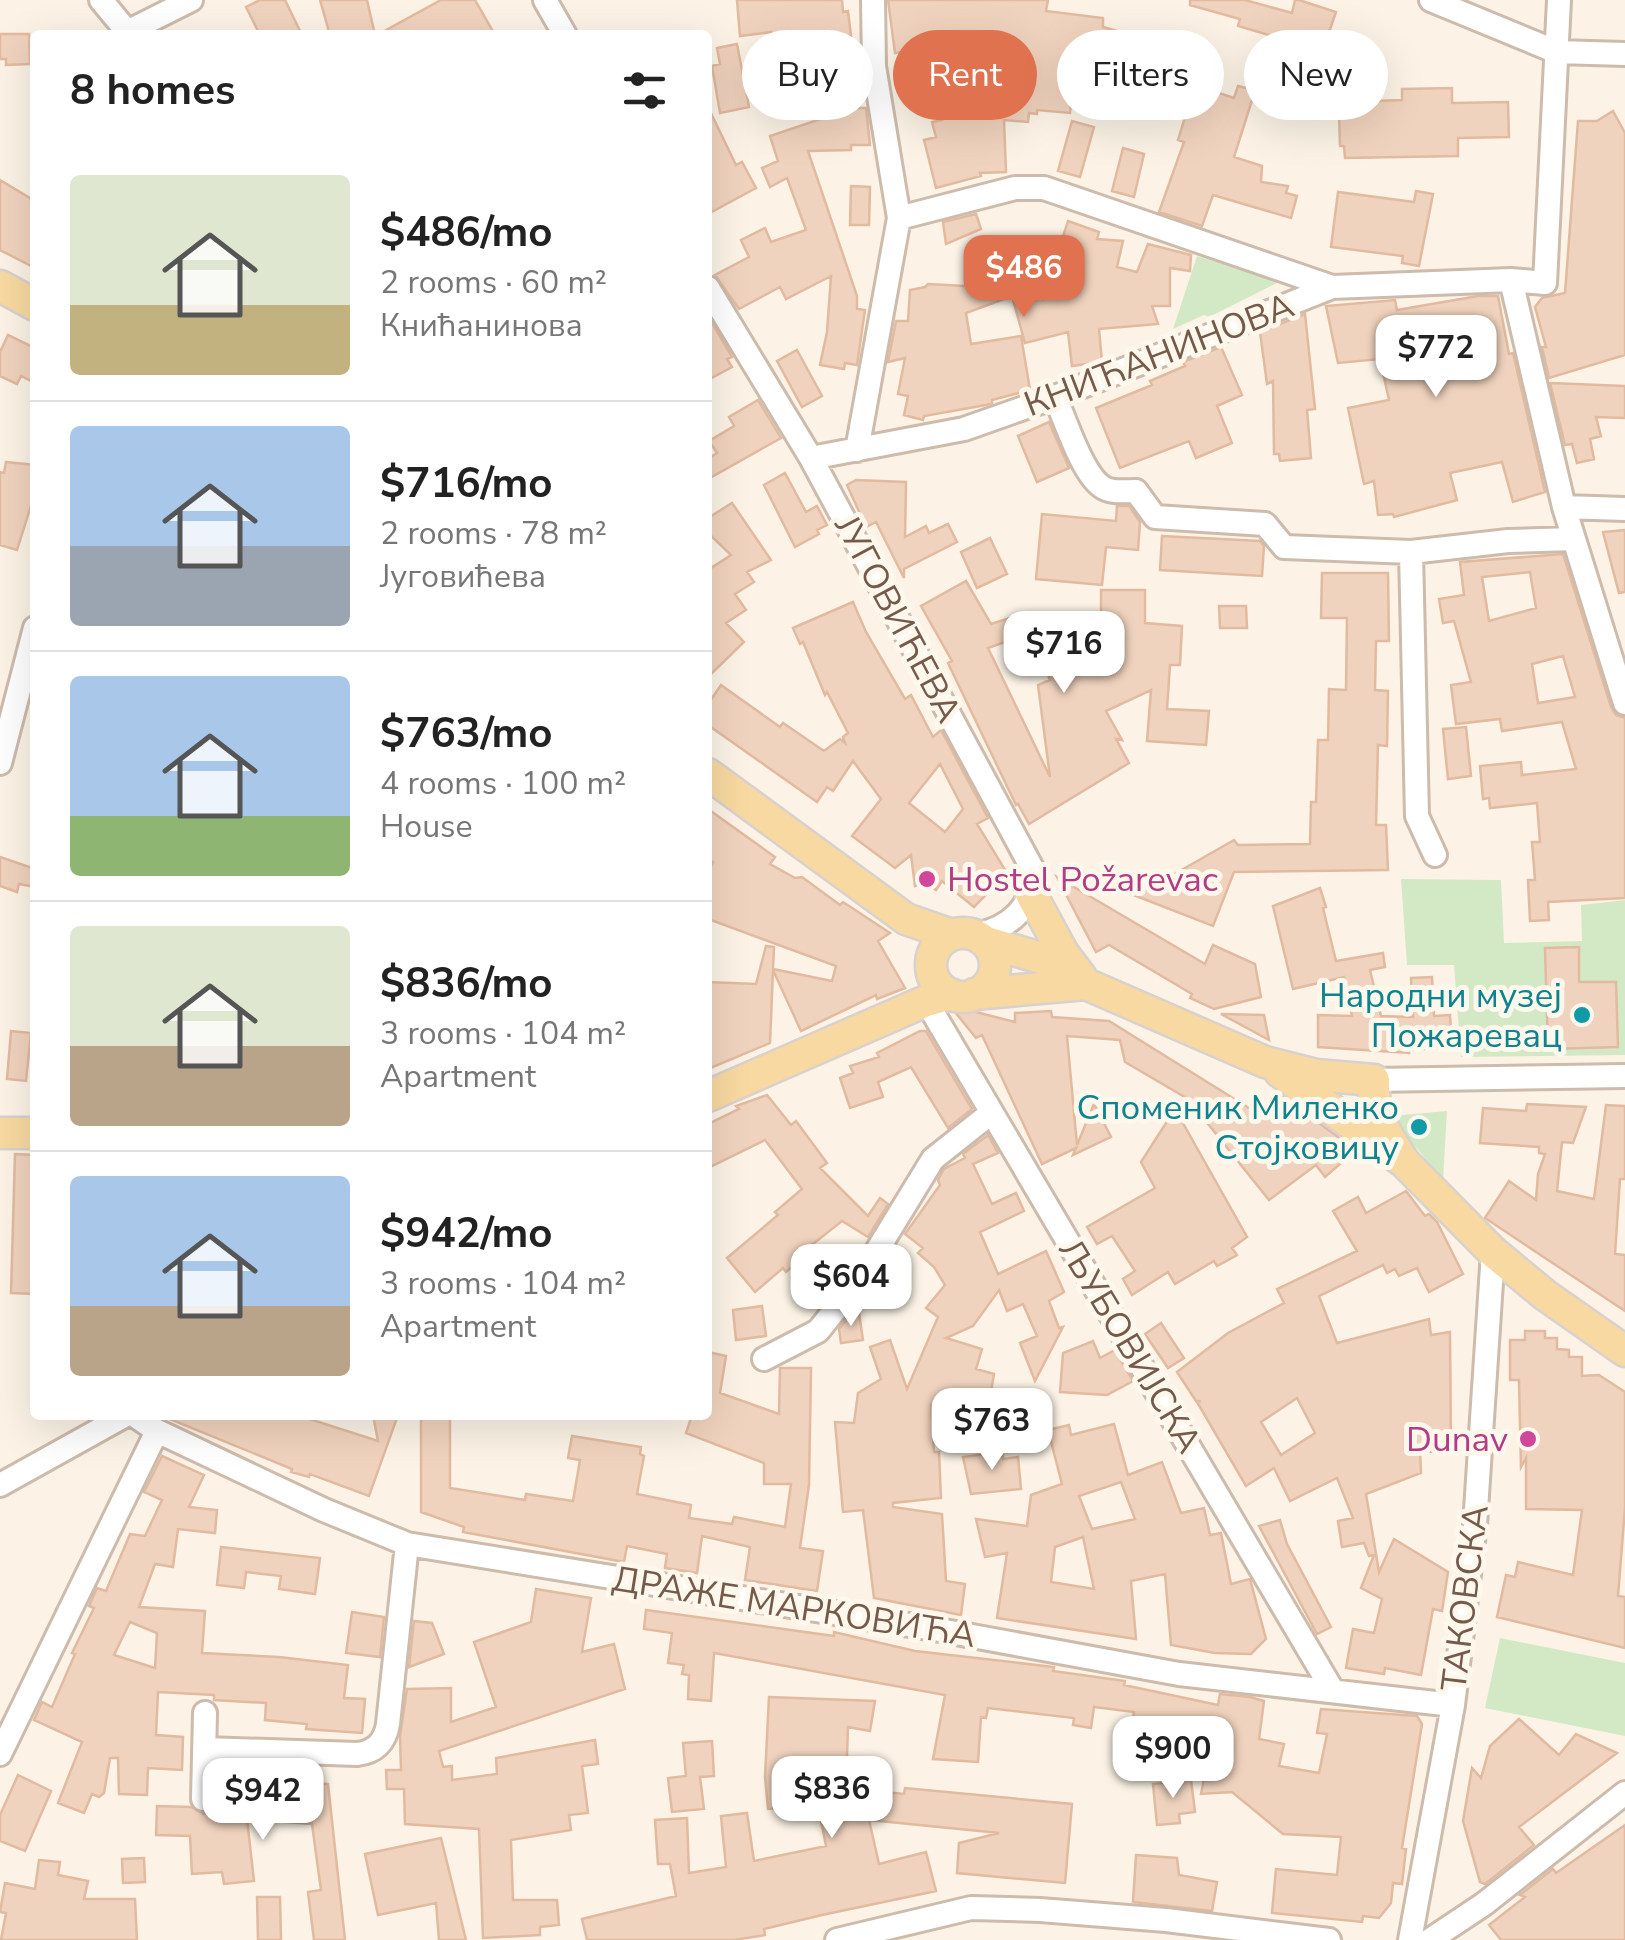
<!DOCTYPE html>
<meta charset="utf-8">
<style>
:root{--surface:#fff;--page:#f2f2f2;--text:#222;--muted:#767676;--line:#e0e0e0;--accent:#e1724f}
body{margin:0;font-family:"Nunito Sans",sans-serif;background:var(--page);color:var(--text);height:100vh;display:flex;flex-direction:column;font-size:38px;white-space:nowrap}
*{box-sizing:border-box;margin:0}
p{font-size:32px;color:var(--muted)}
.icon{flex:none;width:55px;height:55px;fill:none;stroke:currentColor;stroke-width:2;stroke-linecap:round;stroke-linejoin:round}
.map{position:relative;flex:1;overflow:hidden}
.drawer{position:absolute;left:30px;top:30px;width:682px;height:1390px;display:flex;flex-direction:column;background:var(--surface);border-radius:10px;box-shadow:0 10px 40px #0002}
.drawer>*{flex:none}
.hud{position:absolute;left:742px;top:30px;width:732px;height:90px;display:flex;gap:20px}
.price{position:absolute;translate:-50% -85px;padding:0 22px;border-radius:20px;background:#fff;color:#222;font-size:32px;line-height:65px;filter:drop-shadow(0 2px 5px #0008)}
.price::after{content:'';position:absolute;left:50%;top:60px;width:30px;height:22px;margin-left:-15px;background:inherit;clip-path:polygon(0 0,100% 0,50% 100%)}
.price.on{background:var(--accent);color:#fff}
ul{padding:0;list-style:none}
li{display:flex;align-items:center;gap:30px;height:250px;padding:0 40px}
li+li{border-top:2px solid var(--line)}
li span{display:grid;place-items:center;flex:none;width:280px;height:200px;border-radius:10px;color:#555}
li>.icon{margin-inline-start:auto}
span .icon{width:120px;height:120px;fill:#fffc;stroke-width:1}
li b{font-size:42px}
h2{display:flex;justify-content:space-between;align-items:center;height:120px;padding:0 40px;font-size:42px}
.tag{padding:0 35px;border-radius:45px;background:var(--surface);box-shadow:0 10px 40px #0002;font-size:35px;line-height:90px}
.tag.on{background:var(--accent);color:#fff}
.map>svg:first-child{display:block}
.green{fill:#d3e9c5}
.building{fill:#f0d3be;stroke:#e2ba9f;stroke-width:2.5;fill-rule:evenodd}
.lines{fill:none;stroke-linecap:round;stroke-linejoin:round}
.minor-casing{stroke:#cdbbac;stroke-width:28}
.major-casing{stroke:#d8d1cd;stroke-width:35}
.minor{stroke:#fff;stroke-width:22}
.major{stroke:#f8d9a1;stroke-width:30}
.hotel-dot{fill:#d1479c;stroke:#fef7ec;stroke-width:4}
.culture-dot{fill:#0f9aa8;stroke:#fef7ec;stroke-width:4}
.labels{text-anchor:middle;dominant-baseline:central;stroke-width:10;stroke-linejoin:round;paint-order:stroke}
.street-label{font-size:35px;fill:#745a4b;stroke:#fef7ec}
.hotel-label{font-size:35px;fill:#b23c85;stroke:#fef7ec;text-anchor:start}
.culture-label{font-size:35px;fill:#0d838f;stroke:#fef7ec;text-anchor:end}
</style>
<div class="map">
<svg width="1625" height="1940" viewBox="0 0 1625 1940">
<rect width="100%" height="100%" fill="#fcf3e6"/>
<!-- green -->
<path class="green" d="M1197,256L1279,282L1209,317L1204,315L1173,329Z
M1401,879L1501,880L1504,943L1582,941L1581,905L1625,900V1055L1461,1057L1454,965H1407Z
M1447,1111L1443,1180L1390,1116Z
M1500,1638L1625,1663V1736L1485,1708Z"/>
<!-- building -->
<path class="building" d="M260,0H285L302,35H260L246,7Z
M320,0H367L375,35H330Z
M441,0H475L495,35H377Z
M737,0H842L843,12L848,11L851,36L843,38L844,47L777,56L771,32L740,36Z
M888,0H1048L1046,11L1103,18V27L1121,32L1105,89L1073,83L1070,113L1037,110V114L1029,113L1028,122L1004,120L1006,172L980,173L981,176L936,188L924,140L936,137L932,122L942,120L934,79L915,83L908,51L895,53Z
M1190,0H1245L1292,13L1295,0H1299L1336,12L1309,90L1301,87L1291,112L1253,97L1234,157L1262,166L1261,182L1288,186L1286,193L1297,196L1291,218L1213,195L1202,226L1159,212L1184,142L1178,140L1195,85L1234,98L1238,86L1246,88L1269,35L1238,26L1240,19L1190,5Z
M0,34H29L30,64L6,65V59H0Z
M737,44L749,107L720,113L712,66L720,64L717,48Z
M1452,88V103L1508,102L1509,137L1458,138V156L1345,158L1344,146H1340L1339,114L1345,113V102L1402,100V89Z
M708,107L736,165L742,162L756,188L708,214Z
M853,108H866L870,145H851V150L808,151L857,296V309L865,310L857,365L845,363L844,369L820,365L827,332L831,276L786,299L780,287L739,309L715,275L749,257L741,240L765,228L771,242L806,230L787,178L770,187L762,168L778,161L770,136Z
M1613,111L1625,133V355L1549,378L1542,347H1546L1535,307L1542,298L1565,293L1578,121H1597Z
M1072,121L1094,127L1080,177L1058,171Z
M1123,148L1144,154L1134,197L1112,191Z
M0,180L35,201V268L0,250Z
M851,186L870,187L869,225H850Z
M1416,191L1433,194L1419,266L1402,263L1403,256L1331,247L1338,192L1414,202Z
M976,214L981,229L946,244L943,222Z
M1068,221L1099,232L1097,239L1123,241L1117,267L1137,272L1148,244L1191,255L1190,271L1170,268V306H1152L1158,324L1099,329L1102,362L1072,366L1068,332L1025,343L1012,296L966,313L971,344L1021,336L1030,390L992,400V403L986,405L924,416L923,420L904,415L908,396L898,394L905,358L888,362L896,321H908L910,290L925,287L928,284L965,286L1008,271L1007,256L1026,249L1043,298Z
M1478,296H1498L1509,354L1513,353L1545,492L1513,502L1502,462L1450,473L1457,500L1394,517L1393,514L1378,515L1374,481L1364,484L1348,408L1389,400L1380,359L1338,363L1326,306L1395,300L1397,310Z
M1305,314L1315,409L1307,410L1311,458L1280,461L1279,454H1274L1273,381L1267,384L1260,332Z
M708,316L732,357L727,359L732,367L708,380Z
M8,335L35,348V383L21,376L17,384L0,376V352Z
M1221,347L1242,395L1217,406L1232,443L1196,458L1189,441L1120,468L1096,408L1152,385L1150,381L1185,366L1183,362Z
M797,350L822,396L802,407L777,361Z
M1550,383L1625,386V418L1596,417L1601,436L1590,439L1594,459L1577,463L1572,444L1565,445Z
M758,400L781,438L708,479V459L717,453L709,441L734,426L729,417Z
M1049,422L1069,468L1037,482L1018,436Z
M6,462L35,465V493L17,550L0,545V472L4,473Z
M785,473L806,512L817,506L827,525L817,530L819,534L795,547L764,485Z
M856,480L906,482L905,537L926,526L929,533L948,524L957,542L904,569V578L876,522L866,527L847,485Z
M732,503L771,560L747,572L754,582L735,594L746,610L726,623L744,642L708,677V570L731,555L708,533V518Z
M1117,506H1129L1140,522L1138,550L1106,547L1102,585L1036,579L1042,514L1116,521Z
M1625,530V592L1619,593L1603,532Z
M1162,536L1260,541L1264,546L1262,576L1160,570Z
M990,538L1007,574L977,588L961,552Z
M1563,554L1611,707L1616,715L1625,718V898L1548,902L1549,920L1530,921L1528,880H1535L1532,842H1540L1537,803L1490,808L1489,798L1483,799L1480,766L1521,762L1522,775L1576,769L1562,722L1502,731L1500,719L1456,724L1451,685L1471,682L1454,621L1443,623L1439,599L1464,595L1460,562ZM1530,572L1536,608L1489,621L1482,577ZM1563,656L1575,697L1538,703L1532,664Z
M1322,573H1388L1389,641H1376L1375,690L1388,691L1387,746L1378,745L1376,825H1386L1388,870L1234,872L1213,926L1136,896L1234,840L1238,845L1310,844L1311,802H1316L1318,740H1328L1329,689L1346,690L1347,618H1321Z
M966,581L991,624L1025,613L1033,632L988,648L1050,777L1038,685L1050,680L1048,675L1069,665L1070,669L1120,645L1108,618H1101V590H1145V623L1182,626L1180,665H1170L1167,709L1209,711L1206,745L1147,741L1151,690L1106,711L1122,740L1116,739L1129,763L1029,824L1018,804L1016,805L948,663L952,661L921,606Z
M853,602L866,632L905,699L911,695L933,737L941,730L988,818L977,824L1007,873L974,907L942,881L936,890L925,882L915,886L911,855L895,868L852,836L881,799L853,761L833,791L827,787L817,802L708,725V704L721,685L780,727L783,723L824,751L840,739L845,743L843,737L848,733L827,692L825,695L803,642L800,644L793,628ZM940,764L963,809L945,832L909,803Z
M1219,606H1246L1247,628H1220Z
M1466,727L1471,776L1448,779L1443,729Z
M708,809L775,857L770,864L795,878L802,877L840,905L843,902L890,933L878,941L905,988L877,999L876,995L801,1031L773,970L770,1043L708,1069V982L756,984L766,946L774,947L773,969L832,981L836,966L708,919V873L713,862L708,858Z
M0,857L35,869V887L19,884L17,892L0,886Z
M1057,877L1205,964L1213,945L1255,964L1261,997L1214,1009L1190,998L1192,994L1109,945L1096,952Z
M1320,888L1326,907L1323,908L1336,961L1383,953L1385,967L1370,970L1381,1016L1413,1017L1411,978L1432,977L1434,1016L1450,1015L1452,1047L1409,1050V1053L1318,1047V1015L1352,1016L1344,977L1293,989L1273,906Z
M1579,947V982H1616L1618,1047L1548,1049L1545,948Z
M964,1009L1015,1022V1013L1051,1011L1052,1017L1109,1021L1257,1113L1279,1094L1356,1150L1325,1177L1316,1165L1269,1200L1188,1099L1125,1062L1120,1040L1067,1036L1077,1145L1094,1104L1111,1137L1073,1155L1076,1148L1042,1164L982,1035L976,1038L955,1012Z
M1221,1014L1264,1015L1269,1040Z
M11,1031L31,1033L26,1081L7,1079Z
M920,1031H926L972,1109L948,1128L911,1067L878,1082L883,1097L850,1108L840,1078L853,1073L850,1066L879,1057L877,1053Z
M767,1095L791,1125L796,1121L827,1163L820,1168L868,1216L880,1198L888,1204L868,1237L842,1221L804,1251L807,1254L786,1272L783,1268L755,1292L727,1258L778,1215L775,1212L802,1189L765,1140L708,1168V1124L739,1109L736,1106Z
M1527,1104L1586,1107L1573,1143L1562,1142L1557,1191L1594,1199L1606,1105L1625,1106V1179H1620L1615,1254L1625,1255V1311L1485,1218L1509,1181L1536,1200L1538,1174L1545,1154L1539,1153V1147L1480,1143L1483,1108L1526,1111Z
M1175,1109L1247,1237L1232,1248L1237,1255L1217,1266L1214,1261L1175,1284L1168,1272L1132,1295L1123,1279L1135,1271L1112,1236L1097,1244L1087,1227L1155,1188L1141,1162Z
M988,1135L998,1153L973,1164L992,1204L1016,1193L1024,1211L980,1232L998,1274L1046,1251L1064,1292L1049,1301L1059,1328L1063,1327L1035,1381L1020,1343L1037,1336L1023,1304L1007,1311L999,1290L973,1326L946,1338L982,1349L976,1369L994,1374L987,1415L953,1409L950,1398L938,1399V1406L931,1405L934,1452H939L941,1498L893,1503V1507L942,1514L946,1581L965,1584L961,1615L874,1598L863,1510L843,1512L835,1422L854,1423L858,1393L881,1379L870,1347L890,1340L907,1389L938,1317L926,1308L945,1285L934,1267L918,1253L923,1248L905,1234L940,1185L938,1180L944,1169L965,1158L963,1154Z
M15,1154L35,1155V1294L11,1293Z
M1406,1191L1425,1216L1429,1214L1437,1222L1463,1274L1429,1292L1417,1268L1399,1276L1395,1269L1387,1273L1383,1265L1319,1296L1337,1343L1429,1319L1431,1335L1450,1332L1451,1453L1420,1451L1421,1473L1366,1494L1379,1572L1394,1539L1448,1572L1442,1611L1433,1609L1421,1675L1385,1668L1384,1674L1346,1668L1353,1629L1374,1633L1382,1599L1361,1588L1374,1555L1369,1556L1364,1543L1342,1547L1338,1521L1353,1518L1337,1478L1290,1501L1274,1468L1246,1486L1197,1402L1201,1401H1196L1177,1372L1228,1333L1284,1303L1277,1289L1357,1251L1333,1211L1358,1197L1366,1213ZM1297,1398L1315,1433L1281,1455L1261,1422Z
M762,1306L766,1336L736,1340L733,1310Z
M859,1313L863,1340L841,1343L839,1329L851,1314Z
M1161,1323L1184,1358L1168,1368L1145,1334Z
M1525,1331H1545V1338H1557V1349L1569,1350V1357H1582V1376L1599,1375L1625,1392V1508L1618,1596L1625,1597V1648L1497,1617L1506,1575L1515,1577L1518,1562L1573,1575L1582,1510L1526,1509V1458L1521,1467L1519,1380H1510V1340H1525Z
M1093,1341L1100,1358L1115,1350L1133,1381L1107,1395L1060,1392L1063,1353Z
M708,1352L726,1356L720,1393L779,1414L780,1368H811L809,1485L800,1548L823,1551L817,1591L745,1580L750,1547L702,1536L697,1573L665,1568L667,1554L627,1546L624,1562L463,1532L464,1527L421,1512V1415H450V1488L525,1500L526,1494L573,1501L580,1460L568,1458L572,1436L641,1447L640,1454L644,1456L637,1494L691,1505L689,1518L732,1524L734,1517L785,1527L791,1484H764V1463L686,1433L692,1415H708Z
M160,1415H297L378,1441L373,1415H398L369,1496L310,1474L309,1477L291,1472L292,1469Z
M1114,1424L1128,1475L1162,1462L1181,1513L1204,1508L1210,1535L1221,1533L1231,1584L1250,1579L1266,1639L1251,1654L1215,1653L1171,1645L1165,1574L1131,1581L1136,1639L997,1618L1007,1553L985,1557L976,1519L1027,1526L1031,1495L1062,1484L1048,1430L1069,1425L1071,1435ZM1121,1482L1135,1519L1092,1529L1079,1496ZM1083,1537L1094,1589L1051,1582L1055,1547Z
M1002,1452L1003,1459L1018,1457L1021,1489L971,1494L963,1457Z
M162,1456L204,1475L189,1507L217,1510L215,1533L178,1529L173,1567L155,1564L139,1607L205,1611L202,1653L279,1657L348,1665L344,1698L365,1699L362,1733L306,1729L307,1724L265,1720L266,1703L214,1700V1695L158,1692L156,1735L183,1737L182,1770L148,1768L147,1795L119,1794L118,1758H110L104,1793L99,1797L92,1794L84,1813L58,1803L82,1742L34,1720L42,1702L52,1707L75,1654L72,1653L94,1608L89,1606L97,1588L106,1591L130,1534L145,1536L162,1500L144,1492ZM130,1622L157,1633L155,1668L114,1655Z
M1280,1520L1287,1544L1331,1627L1317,1634L1259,1526Z
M221,1547L320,1558L315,1594L279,1589L281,1576L246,1572L244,1588L217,1585Z
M536,1589L591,1598L582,1652L614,1644L625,1689L439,1751L443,1767L452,1766V1780L497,1774L496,1758L595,1740L598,1764L582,1766L588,1813L569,1815L571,1830L511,1840L513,1900H557L559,1925L540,1927V1935L483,1938L479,1829L405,1824L404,1789H387L386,1770H401L400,1736L407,1689L451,1688V1722L496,1707L474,1642L531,1622Z
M646,1610L834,1636V1632L915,1651L1054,1667L1053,1671L1125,1681L1124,1685L1218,1705L1220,1694L1250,1697L1264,1701L1259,1739L1284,1744L1279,1766L1319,1773L1327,1734L1317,1733L1321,1709L1417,1716L1422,1724L1402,1848L1406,1849L1402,1884L1393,1883L1391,1903L1379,1918L1363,1916L1362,1922L1272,1913L1276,1869L1337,1875L1341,1837L1283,1834L1232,1792L1201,1794L1213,1734L1168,1725L1167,1730L1132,1723L1134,1712L1094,1707L1091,1728L1073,1725L1074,1718L988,1708L986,1718L981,1717L978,1762L933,1759L945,1695L714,1653L711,1701L688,1699L689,1675L682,1674L684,1665L668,1663L672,1633L644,1629Z
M352,1612L384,1617L380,1657L346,1653Z
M414,1621L432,1623L444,1654L409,1667Z
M769,1697L875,1701L870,1731L848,1727L846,1788L904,1794L905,1788L1072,1804L1065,1883L957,1873L959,1843L999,1833L869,1820L879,1864L926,1852L936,1891L822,1915L764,1929L765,1935L734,1940H587L582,1919L676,1896L670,1864H658L655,1820L687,1818L689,1873L726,1867L721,1816L747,1813L754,1861L826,1846L818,1805L768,1809L765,1777Z
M1519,1719L1559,1755L1576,1734L1617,1753L1519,1827L1534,1845L1485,1884L1480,1882L1463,1821L1472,1768L1481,1778L1490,1746Z
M712,1741L714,1776L700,1777L704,1809L672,1812L668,1778L686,1776L683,1743Z
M18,1775L51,1791L25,1851L0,1841V1815Z
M1191,1780L1195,1812L1179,1814L1180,1823L1157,1825L1153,1784Z
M307,1783L328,1784L345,1940H314L308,1892L321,1890L312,1824L247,1819L254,1881L224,1884L222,1872L192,1874L190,1836L156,1835L157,1806L191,1807L204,1814L215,1808L218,1799H262L263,1787L307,1790Z
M1625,1825V1940H1501L1489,1925L1525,1897L1520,1895L1553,1869L1556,1873Z
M441,1838L466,1940H439L436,1903L378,1915L365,1854Z
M1136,1855L1177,1858L1179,1875L1217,1882L1212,1911L1133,1902Z
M144,1858L145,1882L123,1883L122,1859Z
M39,1860L60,1862L58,1875L88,1881L84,1899H135L137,1940H1L6,1913L0,1912L5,1883L35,1889Z
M257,1897H280L281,1940H258Z"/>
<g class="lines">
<!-- minor casing -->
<g class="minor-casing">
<path id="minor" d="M101,0L130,35
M545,0L565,35
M1431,0L1557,52L1625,54
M129,31L191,0
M899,218L1015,188H1044L1332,287
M1511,280L1564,507L1625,703
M708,288L811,458L1033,870C1035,906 1010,928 976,935
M1055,397C1065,419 1083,477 1104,488C1113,493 1126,491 1136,491L1155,517L1265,524L1284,547L1411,552L1508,541L1574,539
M857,450L899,218L874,66L873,0
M811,458L964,429L1055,397L1332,287L1511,280L1545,283L1559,0
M1564,507L1625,509
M1411,552L1417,816L1435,855
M0,763L35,628
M926,1001L1333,1691
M1374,1080L1625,1076
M764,1359L818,1331L859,1280L933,1159L991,1113
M134,1415L157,1431L324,1510L407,1544L934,1629L1179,1674L1453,1705
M0,1485L126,1415
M205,1749L357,1754C375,1752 385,1742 388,1724L407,1544
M0,1754L157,1431
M203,1799L205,1713
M837,1940L971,1908L1040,1910L1166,1920L1329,1940
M1410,1940L1453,1705L1475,1525L1493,1252
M1430,1940L1484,1904L1625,1793"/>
</g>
<!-- major casing -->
<g class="major-casing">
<path id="major" d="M0,286L35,305
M708,774L906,919L952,935
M1031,894L1063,953L1081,977
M931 965a32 32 0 1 1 64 0a32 32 0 1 1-64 0Z
M986,942L1041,958L1086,984L1265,1062L1316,1075L1374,1080C1372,1117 1385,1131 1404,1162
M974,994L1086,984
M1280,1072L1404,1162L1493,1252L1545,1295L1625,1351
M708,1096L926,1001L951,994
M0,1133H35"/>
</g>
<!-- minor -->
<use href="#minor" class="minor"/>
<!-- major -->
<use href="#major" class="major"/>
</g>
<!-- markers -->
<g class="hotel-dot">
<circle cx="927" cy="879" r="10"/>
<circle cx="1528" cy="1439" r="10"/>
</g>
<g class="culture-dot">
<circle cx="1582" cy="1015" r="10"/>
<circle cx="1419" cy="1127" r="10"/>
</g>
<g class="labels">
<!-- street labels -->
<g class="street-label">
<text transform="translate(1159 355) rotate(-21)">КНИЋАНИНОВА</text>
<text transform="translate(898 619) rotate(62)">ЈУГОВИЋЕВА</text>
<text transform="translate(1130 1346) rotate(59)">ЉУБОВИЈСКА</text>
<text transform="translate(1465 1598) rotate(-83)">ТАКОВСКА</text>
<text transform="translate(794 1607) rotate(9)">ДРАЖЕ МАРКОВИЋА</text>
</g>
<!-- hotel labels -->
<g class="hotel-label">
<text x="947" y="879">Hostel Požarevac</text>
<text x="1508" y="1439" text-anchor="end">Dunav</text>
</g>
<!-- culture labels -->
<g class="culture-label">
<text x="1562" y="995">Народни музеј<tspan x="1562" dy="40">Пожаревац</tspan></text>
<text x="1399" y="1107">Споменик Миленко<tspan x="1399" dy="40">Стојковицу</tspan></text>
</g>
</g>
</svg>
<b class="price on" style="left:1024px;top:320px">$486</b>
<b class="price" style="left:1436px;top:400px">$772</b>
<b class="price" style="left:1064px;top:696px">$716</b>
<b class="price" style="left:851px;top:1329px">$604</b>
<b class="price" style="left:992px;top:1473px">$763</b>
<b class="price" style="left:1173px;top:1801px">$900</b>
<b class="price" style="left:832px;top:1841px">$836</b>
<b class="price" style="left:263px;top:1843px">$942</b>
<div class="hud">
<a class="tag">Buy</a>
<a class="tag on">Rent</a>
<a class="tag">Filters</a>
<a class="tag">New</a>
</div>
<section class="drawer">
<h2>8 homes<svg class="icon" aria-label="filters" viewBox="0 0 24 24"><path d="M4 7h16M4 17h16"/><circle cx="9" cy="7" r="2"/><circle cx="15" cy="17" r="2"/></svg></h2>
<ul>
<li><span style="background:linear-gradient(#dfe7d0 65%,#c2b280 0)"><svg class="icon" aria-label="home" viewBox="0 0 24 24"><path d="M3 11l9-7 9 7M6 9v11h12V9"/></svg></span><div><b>$486/mo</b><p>2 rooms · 60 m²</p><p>Книћанинова</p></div></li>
<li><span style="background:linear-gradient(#a9c7e8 60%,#9aa5b1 0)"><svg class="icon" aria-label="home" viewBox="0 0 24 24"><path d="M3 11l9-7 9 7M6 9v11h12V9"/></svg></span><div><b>$716/mo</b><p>2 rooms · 78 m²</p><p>Југовићева</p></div></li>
<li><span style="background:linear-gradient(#a9c7e8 70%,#8fb573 0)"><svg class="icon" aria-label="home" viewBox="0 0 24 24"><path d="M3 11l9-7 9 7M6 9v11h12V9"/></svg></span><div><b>$763/mo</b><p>4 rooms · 100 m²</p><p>House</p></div></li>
<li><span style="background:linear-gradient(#dfe7d0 60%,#b9a48a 0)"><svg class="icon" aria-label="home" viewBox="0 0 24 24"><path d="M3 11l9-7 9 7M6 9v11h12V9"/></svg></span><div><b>$836/mo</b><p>3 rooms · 104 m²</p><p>Apartment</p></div></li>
<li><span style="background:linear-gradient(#a9c7e8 65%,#b9a48a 0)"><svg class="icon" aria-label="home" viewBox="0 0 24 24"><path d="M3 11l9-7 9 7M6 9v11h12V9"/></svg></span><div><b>$942/mo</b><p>3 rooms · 104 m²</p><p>Apartment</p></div></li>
</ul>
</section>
</div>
